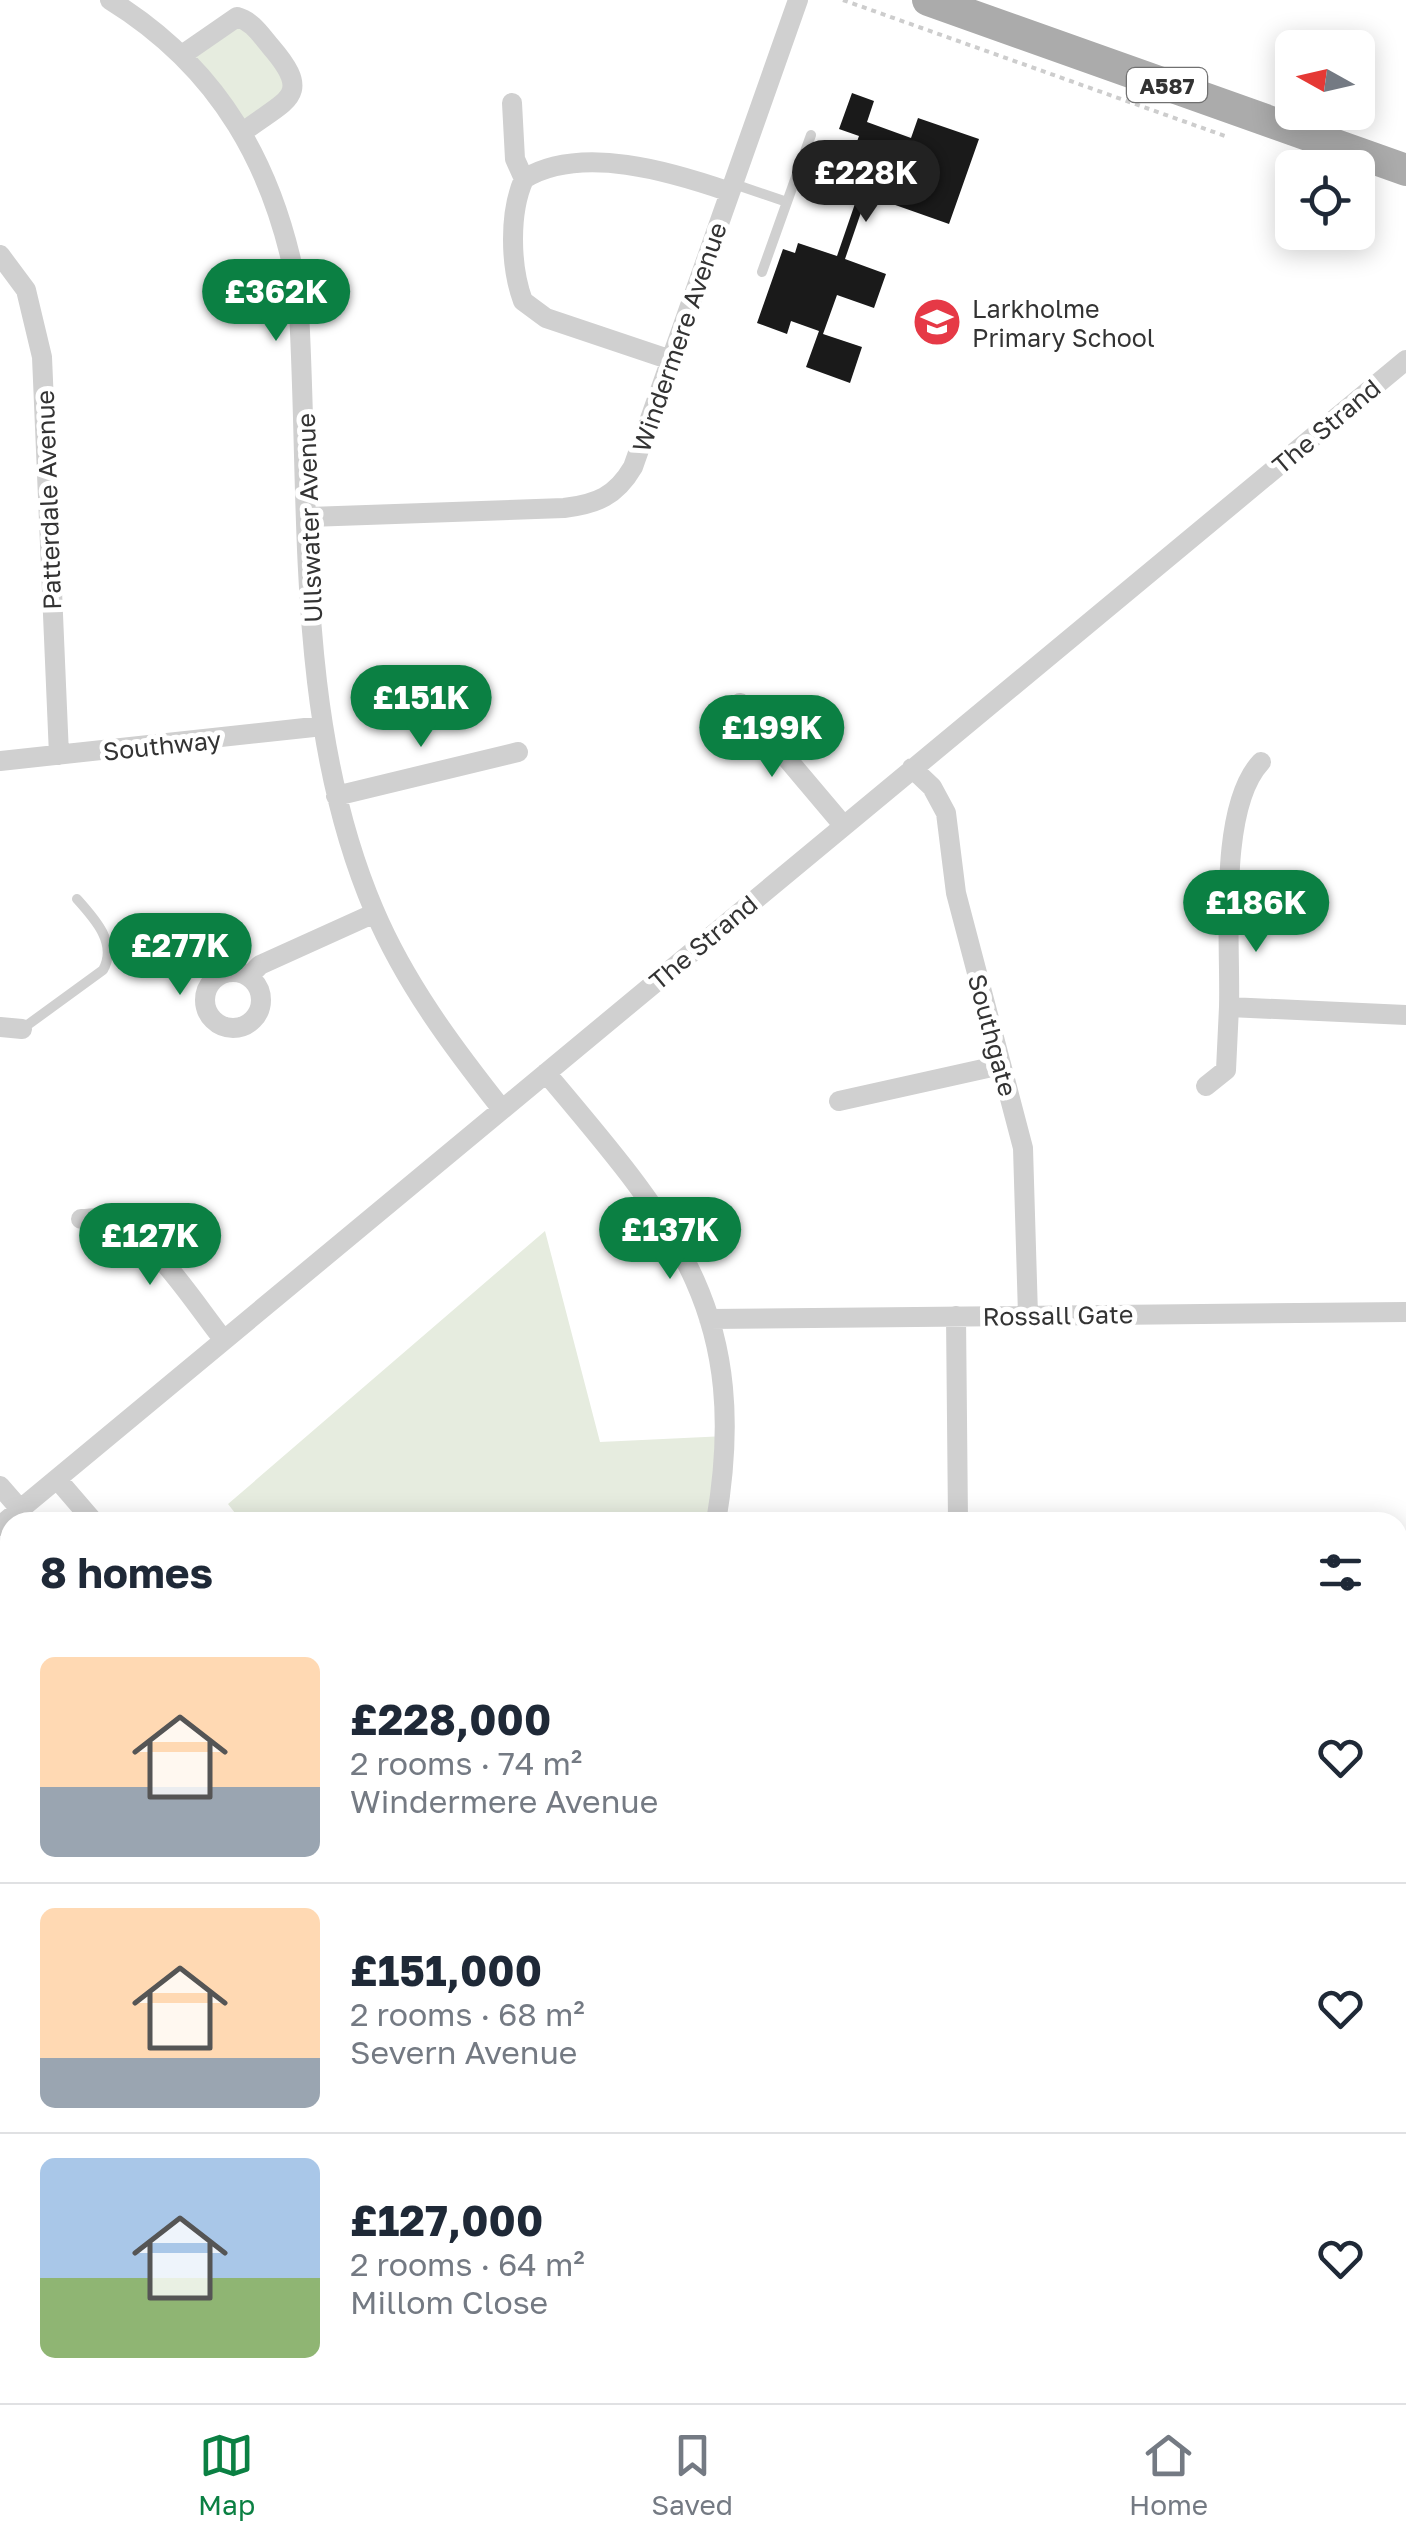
<!DOCTYPE html>
<meta charset="utf-8">
<style>
:root{--surface:#fff;--page:#f2f2f3;--text:#1f2937;--muted:#747a83;--line:#e0e1e3;--accent:#0b8043}
body{margin:0;font-family:"Golos Text",sans-serif;background:var(--page);color:var(--text);height:100vh;display:flex;flex-direction:column;font-size:38px;white-space:nowrap}
*{box-sizing:border-box;margin:0}
p{font-size:32px;color:var(--muted)}
.icon{flex:none;width:55px;height:55px;fill:none;stroke:currentColor;stroke-width:2;stroke-linecap:round;stroke-linejoin:round}
.map{position:relative;flex:1;overflow:hidden}
.panel{position:absolute;left:0px;top:1512px;width:1408px;height:892px;display:flex;flex-direction:column;background:var(--surface);border-radius:30px 30px 0 0;box-shadow:0 5px 25px #0003}
.panel>*{flex:none}
.needle{width:65px;rotate:278deg}
.tools{position:absolute;left:1275px;top:30px;display:grid;gap:20px}
.tools a{display:grid;place-items:center;width:100px;height:100px;border-radius:15px;background:var(--surface);box-shadow:0 5px 25px #0003;font-size:50px}
.price{position:absolute;translate:-50% -85px;padding:0 22px;border-radius:35px;background:var(--accent);color:#fff;font-size:32px;line-height:65px;filter:drop-shadow(0 2px 5px #0008)}
.price::after{content:'';position:absolute;left:50%;top:60px;width:30px;height:22px;margin-left:-15px;background:inherit;clip-path:polygon(0 0,100% 0,50% 100%)}
.price.selected{background:#222;color:#fff}
ul{padding:0;list-style:none}
li{display:flex;align-items:center;gap:30px;height:250px;padding:0 40px}
li+li{border-top:2px solid var(--line)}
li span{display:grid;place-items:center;flex:none;width:280px;height:200px;border-radius:15px;color:#555}
li>.icon{margin-inline-start:auto}
span .icon{width:120px;height:120px;fill:#fffc;stroke-width:1}
li b{font-size:42px}
h2{display:flex;justify-content:space-between;align-items:center;height:120px;padding:0 40px;font-size:42px}
.menu{display:flex;justify-content:space-around;align-items:center;height:140px;border-top:2px solid var(--line);background:var(--surface);font-size:28px;color:var(--muted)}
.menu a{display:grid;justify-items:center;gap:5px}
.menu .selected{color:var(--accent)}
.map>svg:first-child{display:block}
.green{fill:#e6ecdf}
.water{fill:#cfe2ee}
.building{fill:#1a1a1a}
.lines{fill:none;stroke-linecap:round;stroke-linejoin:round}
.path{stroke:#cdcdcd;stroke-width:4;stroke-dasharray:5 5;stroke-linecap:butt}
.lane{stroke:#d0d0d0;stroke-width:10}
.street{stroke:#d0d0d0;stroke-width:20}
.secondary{stroke:#bdbdbd;stroke-width:30}
.primary{stroke:#ababab;stroke-width:32}
.labels{text-anchor:middle;dominant-baseline:central;stroke-width:10;stroke-linejoin:round;paint-order:stroke}
.shield{fill:#fff;stroke:#707070;stroke-width:2.5}
.shield-label{font-size:22px;font-weight:bold;fill:#333}
.poi-label{font-size:25px;fill:#333;stroke:#fff;text-anchor:start}
.street-label{font-size:25px;fill:#333;stroke:#fff}
</style>
<div class="map">
<svg width="1406" height="2403" viewBox="0 0 1406 2403">
<rect width="100%" height="100%" fill="#fff"/>
<!-- green -->
<path class="green" d="M237,17L295,86L243,132L182,55Z
M545,1231L600,1442L726,1436L716,1522H242L228,1504Z
M0,2119L10,2121V2198H0Z"/>
<!-- water -->
<path class="water" d="M0,2355H10V2395H1398V2369H1406V2403H0Z"/>
<!-- building -->
<path class="building" d="M852,93L874,101L867,122L911,138L918,118L979,139L949,224L867,195L845,259L886,274L874,308L837,295L823,334L862,347L850,383L806,367L819,331L791,321L787,334L757,323L783,249L795,253L798,243L837,256L859,192L821,180L830,154L850,161L859,136L839,129Z"/>
<g class="lines">
<!-- path -->
<path class="path" d="M843,0L1225,136
M1398,2001L1406,2002
M0,2186L10,2187
M0,2254L10,2253
M0,2270H10
M0,2284H10
M0,2313H10
M1398,2322H1406"/>
<!-- lane -->
<path class="lane" d="M734,184L787,202L762,272
M787,202L811,135
M22,1029L103,970C118,944 95,919 77,899
M1398,1692H1406
M1398,1890L1406,1891
M1398,2139L1406,2131
M1398,2258L1406,2253
M1398,2297L1406,2296
M905,2403L934,2395"/>
<!-- street -->
<path class="street" d="M110,0C220,68 276,168 298,294C311,498 292,718 374,910C405,983 452,1046 501,1108
M182,55L237,17C252,21 260,34 271,47C314,97 286,99 243,132
M512,103L515,159L524,179C509,212 510,266 523,301L546,318L671,360
M524,179C581,144 672,172 730,192
M0,255L26,290L42,357L59,755
M309,517L564,508C597,504 616,496 633,467L798,0
M740,703L843,825
M0,761L323,726
M1261,762C1217,809 1231,943 1229,1007L1406,1015
M912,768L932,787L946,813L956,893L1023,1148L1028,1315
M336,796L518,752
M205 1000a28 28 0 1 1 56 0a28 28 0 1 1-56 0Z
M249,976L260,965L375,913
M0,1027L22,1029
M546,1073C674,1225 752,1311 716,1522
M1206,1086L1226,1070L1229,1007
M839,1101L1001,1065
M81,1219C91,1219 102,1216 111,1220C153,1236 195,1304 223,1339
M956,1316L958,1522
M709,1319L1406,1312
M57,1479L94,1522
M0,1486L20,1509
M0,1526L1406,360
M1398,1546H1406
M0,1807L10,1820"/>
<!-- secondary -->
<path class="secondary" d="M1398,2087L1406,2077
M0,2119L10,2121"/>
<!-- primary -->
<path class="primary" d="M928,0L1406,170"/>
</g>
<!-- icons -->
<defs>
<g id="school-disc" transform="scale(2.5)"><circle r="9.5" fill="#e63946" stroke="#fff"/><path d="M0-5L7-2L0 1L-7-2ZM-4 1L0 2.5L4 1V4Q0 6-4 4Z" fill="#fff"/></g>
</defs>
<g fill-rule="evenodd">
<use href="#school-disc" x="937" y="322"/>
</g>
<g class="labels">
<!-- shield labels -->
<rect class="shield" x="1127" y="68" width="80" height="34" rx="8"/>
<g class="shield-label">
<text x="1167" y="85">A587</text>
</g>
<!-- poi labels -->
<g class="poi-label">
<text x="972" y="308">Larkholme<tspan x="972" dy="29">Primary School</tspan></text>
</g>
<!-- street labels -->
<g class="street-label">
<text transform="translate(679 337) rotate(-71)">Windermere Avenue</text>
<text transform="translate(1326 426) rotate(-40)">The Strand</text>
<text transform="translate(48 500) rotate(-92)">Patterdale Avenue</text>
<text transform="translate(309 518) rotate(-92)">Ullswater Avenue</text>
<text transform="translate(162 745) rotate(-6)">Southway</text>
<text transform="translate(703 942) rotate(-40)">The Strand</text>
<text transform="translate(993 1035) rotate(75)">Southgate</text>
<text transform="translate(1058 1315) rotate(-1)">Rossall Gate</text>
</g>
</g>
</svg>
<div class="tools">
<a><svg class="needle" viewBox="-14 -14 28 28"><path d="M0-13l5 13h-10z" fill="#e53935"/><path d="M0 13l5-13h-10z" fill="#747a83"/></svg></a>
<a><svg class="icon" aria-label="locate" viewBox="0 0 24 24"><circle cx="12" cy="12" r="6"/><path d="M12 2v4M12 18v4M2 12h4M18 12h4"/></svg></a>
</div>
<b class="price selected" style="left:866px;top:225px">£228K</b>
<b class="price" style="left:276px;top:344px">£362K</b>
<b class="price" style="left:421px;top:750px">£151K</b>
<b class="price" style="left:772px;top:780px">£199K</b>
<b class="price" style="left:1256px;top:955px">£186K</b>
<b class="price" style="left:180px;top:998px">£277K</b>
<b class="price" style="left:670px;top:1282px">£137K</b>
<b class="price" style="left:150px;top:1288px">£127K</b>
<section class="panel">
<h2>8 homes<svg class="icon" aria-label="filters" viewBox="0 0 24 24"><path d="M4 7h16M4 17h16"/><circle cx="9" cy="7" r="2"/><circle cx="15" cy="17" r="2"/></svg></h2>
<ul>
<li><span style="background:linear-gradient(#ffd9b3 65%,#9aa5b1 0)"><svg class="icon" aria-label="home" viewBox="0 0 24 24"><path d="M3 11l9-7 9 7M6 9v11h12V9"/></svg></span><div><b>£228,000</b><p>2 rooms · 74 m²</p><p>Windermere Avenue</p></div><svg class="icon" aria-label="heart" viewBox="0 0 24 24"><path d="M12 20l-8-8c-3-5 5-10 8-4 3-6 11-1 8 4z"/></svg></li>
<li><span style="background:linear-gradient(#ffd9b3 75%,#9aa5b1 0)"><svg class="icon" aria-label="home" viewBox="0 0 24 24"><path d="M3 11l9-7 9 7M6 9v11h12V9"/></svg></span><div><b>£151,000</b><p>2 rooms · 68 m²</p><p>Severn Avenue</p></div><svg class="icon" aria-label="heart" viewBox="0 0 24 24"><path d="M12 20l-8-8c-3-5 5-10 8-4 3-6 11-1 8 4z"/></svg></li>
<li><span style="background:linear-gradient(#a9c7e8 60%,#8fb573 0)"><svg class="icon" aria-label="home" viewBox="0 0 24 24"><path d="M3 11l9-7 9 7M6 9v11h12V9"/></svg></span><div><b>£127,000</b><p>2 rooms · 64 m²</p><p>Millom Close</p></div><svg class="icon" aria-label="heart" viewBox="0 0 24 24"><path d="M12 20l-8-8c-3-5 5-10 8-4 3-6 11-1 8 4z"/></svg></li>
</ul>
</section>
</div>
<nav class="menu">
<a class="selected"><svg class="icon" aria-label="map" viewBox="0 0 24 24"><path d="M3 6l6-2 6 2 6-2v14l-6 2-6-2-6 2zM9 4v14M15 6v14"/></svg>Map</a>
<a><svg class="icon" aria-label="saved" viewBox="0 0 24 24"><path d="M7 4h10v16l-5-4-5 4z"/></svg>Saved</a>
<a><svg class="icon" aria-label="home" viewBox="0 0 24 24"><path d="M3 11l9-7 9 7M6 9v11h12V9"/></svg>Home</a>
</nav>
